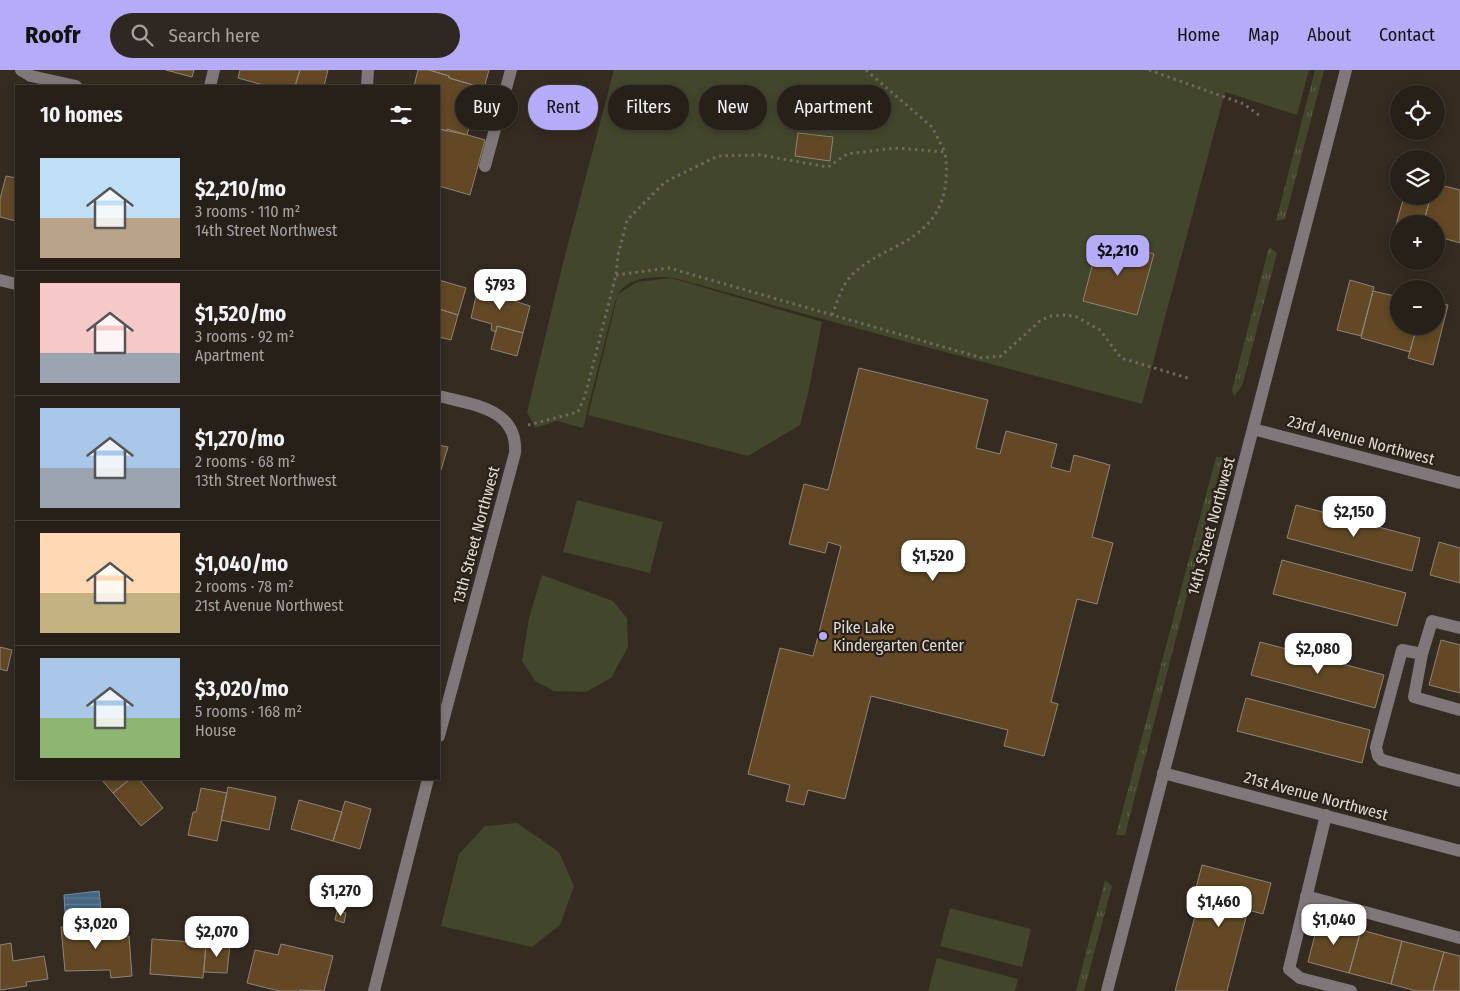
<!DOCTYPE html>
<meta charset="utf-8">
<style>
:root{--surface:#272019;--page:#2f2822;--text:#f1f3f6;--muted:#a4a3a2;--line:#433e38;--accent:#b4acf9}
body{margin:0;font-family:"Fira Sans Condensed",sans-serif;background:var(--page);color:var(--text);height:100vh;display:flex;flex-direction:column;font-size:19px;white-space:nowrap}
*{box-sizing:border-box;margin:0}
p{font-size:16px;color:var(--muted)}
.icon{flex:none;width:28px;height:28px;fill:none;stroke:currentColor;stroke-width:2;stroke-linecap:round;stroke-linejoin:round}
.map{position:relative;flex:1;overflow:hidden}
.side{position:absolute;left:15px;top:15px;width:425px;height:695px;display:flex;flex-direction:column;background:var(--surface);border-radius:0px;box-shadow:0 2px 8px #0003,0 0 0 1px var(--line)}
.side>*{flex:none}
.top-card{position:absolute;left:455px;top:15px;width:475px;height:45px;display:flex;gap:10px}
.fabs{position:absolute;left:1390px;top:15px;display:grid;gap:10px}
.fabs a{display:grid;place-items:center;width:55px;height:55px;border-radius:50%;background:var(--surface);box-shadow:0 2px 8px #0003,0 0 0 1px var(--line);font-size:25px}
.price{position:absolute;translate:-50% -42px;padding:0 11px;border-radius:10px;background:#fff;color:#222;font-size:16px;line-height:32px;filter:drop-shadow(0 1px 2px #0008)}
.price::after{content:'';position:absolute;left:50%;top:30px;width:15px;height:11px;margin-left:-8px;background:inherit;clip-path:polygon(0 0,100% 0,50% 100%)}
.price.current{background:var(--accent);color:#111}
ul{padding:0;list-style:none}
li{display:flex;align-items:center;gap:15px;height:125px;padding:0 25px}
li+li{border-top:1px solid var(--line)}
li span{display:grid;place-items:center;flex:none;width:140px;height:100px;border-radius:0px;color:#555}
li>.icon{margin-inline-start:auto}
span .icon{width:60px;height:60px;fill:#fffc;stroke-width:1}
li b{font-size:21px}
h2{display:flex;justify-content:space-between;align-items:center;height:60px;padding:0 25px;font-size:21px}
.pill{padding:0 18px;border-radius:22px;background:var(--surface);box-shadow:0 2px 8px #0003,0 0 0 1px var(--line);font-size:18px;line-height:45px}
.pill.current{background:var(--accent);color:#111}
header{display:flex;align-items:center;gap:30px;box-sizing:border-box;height:70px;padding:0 25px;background:var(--accent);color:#111}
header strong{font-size:24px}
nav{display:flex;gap:28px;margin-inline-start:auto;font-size:18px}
.search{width:350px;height:45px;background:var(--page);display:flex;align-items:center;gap:12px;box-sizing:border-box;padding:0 18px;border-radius:28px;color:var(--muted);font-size:19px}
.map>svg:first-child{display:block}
.grass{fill:url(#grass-tufts)}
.green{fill:#42462b}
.water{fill:url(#water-rules);stroke:#74899b}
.building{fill:#624825;stroke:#8e8478}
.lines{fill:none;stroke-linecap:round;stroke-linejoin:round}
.path{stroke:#716961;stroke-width:3;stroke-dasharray:2.5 4;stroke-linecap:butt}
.minor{stroke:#7f777a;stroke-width:12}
.poi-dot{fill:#b4acf9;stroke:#2a2118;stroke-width:2}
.labels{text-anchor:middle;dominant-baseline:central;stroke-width:4.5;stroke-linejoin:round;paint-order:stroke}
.street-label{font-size:16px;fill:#e0dbd4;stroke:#2a2118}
.poi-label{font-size:16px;fill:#e0dbd4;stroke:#2a2118;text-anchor:start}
</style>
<header>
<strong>Roofr</strong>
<div class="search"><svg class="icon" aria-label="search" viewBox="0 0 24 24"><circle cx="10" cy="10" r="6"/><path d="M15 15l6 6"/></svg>Search here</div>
<nav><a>Home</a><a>Map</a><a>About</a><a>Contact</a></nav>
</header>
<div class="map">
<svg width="1460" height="921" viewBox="0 0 1460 921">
<defs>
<pattern id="grass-tufts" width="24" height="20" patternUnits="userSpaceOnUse" patternTransform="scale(1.25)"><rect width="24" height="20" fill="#42462b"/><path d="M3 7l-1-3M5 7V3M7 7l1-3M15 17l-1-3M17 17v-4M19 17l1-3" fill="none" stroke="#5d6049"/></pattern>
<pattern id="water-rules" width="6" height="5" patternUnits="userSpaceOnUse" patternTransform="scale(1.25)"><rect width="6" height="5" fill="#456683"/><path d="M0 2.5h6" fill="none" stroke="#607b94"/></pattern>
</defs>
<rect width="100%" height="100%" fill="#342b21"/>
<!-- grass -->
<path class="grass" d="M1315,0H1324L1285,149L1276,151Z
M1269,177L1277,183L1242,316L1234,326L1232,320Z
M1216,387H1223L1125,765H1116Z
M1105,810L1112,816L1084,921H1076Z"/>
<!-- green -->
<path class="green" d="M614,0H1309L1297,45L1225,22L1142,334L907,272L674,208C655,206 629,206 618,224L637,212L671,208L822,252L809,319L800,355L748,386L588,345L618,224L615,232L583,358L557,351L535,358L527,342L564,189Z
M577,430L663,452L650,503L563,482Z
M542,505L613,531L627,548L628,577L611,608L586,622L554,621L535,611L522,591L529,548Z
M517,753L559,782L574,816L560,855L532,877L441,856L459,784L485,756Z
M950,838L1031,859L1022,897L940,876Z
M937,888L1018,909L1015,921H928Z"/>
<!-- water -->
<path class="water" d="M99,821L101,839L65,843L64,825Z"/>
<!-- building -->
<path class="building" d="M166,0H194L192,7Z
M240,0H300L295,16H267L238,8Z
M300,0H328L324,16H295Z
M418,0H429L449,6V8L480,17L467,65L439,59V16H414Z
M429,0H489L484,18L449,8V6Z
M439,59L447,61V59L485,70L470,125L439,116Z
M798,63L833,67L830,91L795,86Z
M6,106L16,108V151L0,147V129Z
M1436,114L1460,120V173L1436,166V154H1423L1431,126H1436Z
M1404,126H1431L1423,154H1399V160L1395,159Z
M1099,169L1154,184L1137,245L1083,231Z
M439,210L466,218L458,245L439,239Z
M1350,210L1374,217L1361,266L1337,260Z
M478,218L515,228L514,231L530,236L523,263L497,256L496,262L491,260L492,254L471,248Z
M1373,221L1399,227V256H1417L1410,282L1361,268Z
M1436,232L1448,235L1433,295L1408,288L1417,256H1436Z
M439,239L458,245L451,270L439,267Z
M497,256L523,263L517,286L491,279Z
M859,298L988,330L976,378L1000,384L1006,361L1057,374L1051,397L1070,402L1074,385L1110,395L1092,467L1113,473L1097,534L1077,529L1051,632L1058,634L1044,686L1004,676L1008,660L871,626L845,729L808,720L804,735L786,731L790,715L748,704L780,578L813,586L841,476L828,472L825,483L789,474L804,414L828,420Z
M439,375L448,377L441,400H439Z
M1296,435L1420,468L1412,501L1287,468Z
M1439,472L1460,478V513L1430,505Z
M1282,490L1406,523L1397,556L1273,524Z
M1441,570L1460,575V623L1429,615Z
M1260,572L1384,605L1375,638L1251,605Z
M0,577L12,580L7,601L0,599Z
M1246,628L1370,660L1362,693L1237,661Z
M101,709H130L113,723Z
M130,709H139L163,738L141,756L113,723Z
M228,717L276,727L269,760L221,750Z
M201,718L227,723L217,771L188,765L193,742H196Z
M299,730L342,742L333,771L291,759Z
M345,731L371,739L360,779L333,771Z
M1202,795L1271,813L1263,844L1248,840L1227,921H1175L1202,820L1196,818Z
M337,841L346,843L344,853L335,850Z
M1319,849L1361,860L1349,903L1308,892Z
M115,853L116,867L129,866L132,906L111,908L110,900L65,901L61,857Z
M1361,860L1402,871L1391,914L1349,903Z
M152,869L206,873L203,908L150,904Z
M1402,871L1444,882L1433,921H1416L1391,914Z
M11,873L13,891L44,886L48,909L26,912L27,916L0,920V875Z
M206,873L230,875L227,903L204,902Z
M281,874L333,886L324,921L300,920V921H279L247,913L255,880L278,885Z
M1444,882L1460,886V921H1433Z"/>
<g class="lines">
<!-- path -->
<path class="path" d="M1149,0L1244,34L1260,46
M616,205L669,198L982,288L1001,286L1041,250L1051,246L1065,245L1077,247L1100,260L1121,288L1191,309
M832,245C837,233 841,217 850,207C863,193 880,185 897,176C938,155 951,127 945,82
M528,355L578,342L585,326L616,205L618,185L627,150L665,112L718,86L760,85L828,97L847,84L895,78L945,82L932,57L866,0"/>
<!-- minor -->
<path class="minor" d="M21,0L31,6L76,16
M210,16L214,0
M367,16L368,0
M485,96L511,0
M0,210L16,214
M439,326C472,335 518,338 515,383L439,666
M1253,359L1460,413
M1460,558L1432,551L1422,584L1414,627L1460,640
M1422,584L1402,580L1376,677L1378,686L1382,690L1460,711
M1163,703L1460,781
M1326,745L1289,899L1300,908L1351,921
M1306,826L1460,868
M374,921L428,709
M1107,921L1346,0"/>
</g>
<!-- markers -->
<circle class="poi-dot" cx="823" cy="566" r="5"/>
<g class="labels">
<!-- street labels -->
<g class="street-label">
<text transform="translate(1361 370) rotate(15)">23rd Avenue Northwest</text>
<text transform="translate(1211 456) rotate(-75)">14th Street Northwest</text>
<text transform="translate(476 465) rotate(-75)">13th Street Northwest</text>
<text transform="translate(1316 726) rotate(15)">21st Avenue Northwest</text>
</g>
<!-- poi labels -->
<g class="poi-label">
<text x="833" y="557">Pike Lake<tspan x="833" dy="18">Kindergarten Center</tspan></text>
</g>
</g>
</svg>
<div class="fabs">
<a><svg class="icon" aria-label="locate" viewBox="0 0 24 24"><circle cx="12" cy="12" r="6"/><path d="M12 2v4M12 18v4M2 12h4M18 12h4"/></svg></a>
<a><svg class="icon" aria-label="layers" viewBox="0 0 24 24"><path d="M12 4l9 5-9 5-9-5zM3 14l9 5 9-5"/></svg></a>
<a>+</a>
<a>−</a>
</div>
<b class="price current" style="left:1118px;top:207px">$2,210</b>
<b class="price" style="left:500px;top:241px">$793</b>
<b class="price" style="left:1354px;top:468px">$2,150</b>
<b class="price" style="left:933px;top:512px">$1,520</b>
<b class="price" style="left:1318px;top:605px">$2,080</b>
<b class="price" style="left:341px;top:847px">$1,270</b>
<b class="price" style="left:1219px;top:858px">$1,460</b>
<b class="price" style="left:1334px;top:876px">$1,040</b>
<b class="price" style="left:96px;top:880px">$3,020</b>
<b class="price" style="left:217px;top:888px">$2,070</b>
<div class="top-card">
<a class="pill">Buy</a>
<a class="pill current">Rent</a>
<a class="pill">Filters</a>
<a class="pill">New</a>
<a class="pill">Apartment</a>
</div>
<section class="side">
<h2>10 homes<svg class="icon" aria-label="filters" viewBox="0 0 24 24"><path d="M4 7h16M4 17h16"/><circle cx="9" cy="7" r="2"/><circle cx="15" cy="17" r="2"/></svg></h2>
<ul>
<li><span style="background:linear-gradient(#bfe0f5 60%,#b9a48a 0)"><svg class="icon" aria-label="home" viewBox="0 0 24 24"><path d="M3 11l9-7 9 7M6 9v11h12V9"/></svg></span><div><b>$2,210/mo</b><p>3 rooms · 110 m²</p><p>14th Street Northwest</p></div></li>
<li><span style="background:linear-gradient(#f6c9c9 70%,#9aa5b1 0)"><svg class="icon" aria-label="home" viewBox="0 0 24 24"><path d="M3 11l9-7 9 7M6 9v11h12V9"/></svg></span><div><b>$1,520/mo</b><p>3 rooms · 92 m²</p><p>Apartment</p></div></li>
<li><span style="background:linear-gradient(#a9c7e8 60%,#9aa5b1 0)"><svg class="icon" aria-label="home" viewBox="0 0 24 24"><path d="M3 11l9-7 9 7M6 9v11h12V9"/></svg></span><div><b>$1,270/mo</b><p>2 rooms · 68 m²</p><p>13th Street Northwest</p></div></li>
<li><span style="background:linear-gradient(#ffd9b3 60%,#c2b280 0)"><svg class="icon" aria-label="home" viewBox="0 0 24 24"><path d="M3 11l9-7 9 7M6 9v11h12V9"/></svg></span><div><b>$1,040/mo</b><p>2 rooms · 78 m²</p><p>21st Avenue Northwest</p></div></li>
<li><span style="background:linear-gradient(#a9c7e8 60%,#8fb573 0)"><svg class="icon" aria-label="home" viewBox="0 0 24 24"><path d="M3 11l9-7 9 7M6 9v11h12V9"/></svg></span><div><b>$3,020/mo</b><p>5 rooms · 168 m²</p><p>House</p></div></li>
</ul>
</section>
</div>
